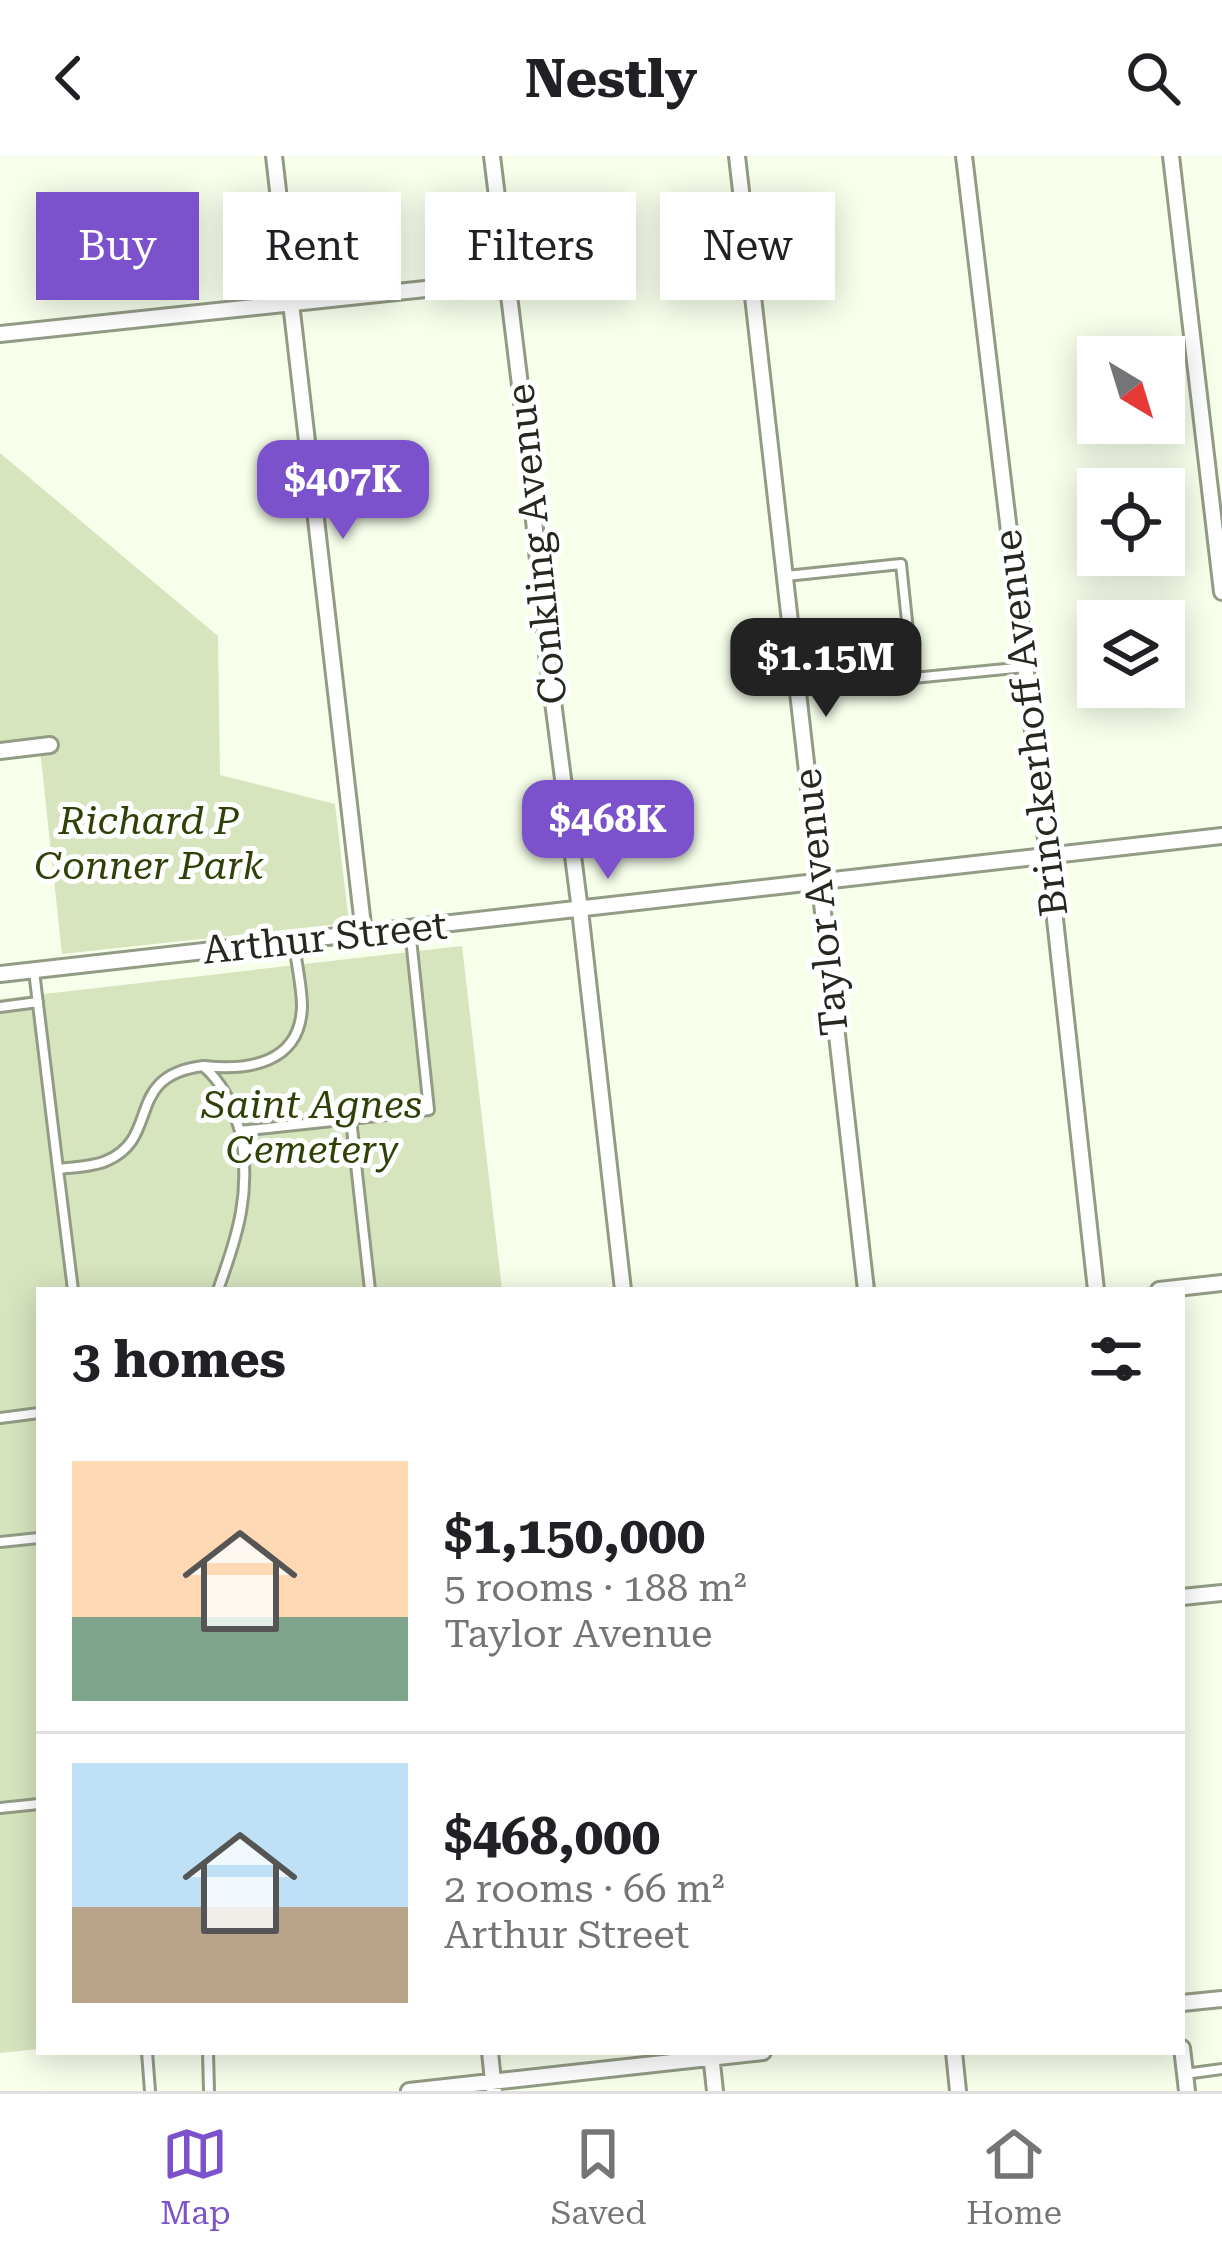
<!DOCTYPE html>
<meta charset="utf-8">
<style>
:root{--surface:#fff;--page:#f2f2f2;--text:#202124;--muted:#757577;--line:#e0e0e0;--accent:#7b52cb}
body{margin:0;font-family:"Roboto Serif",serif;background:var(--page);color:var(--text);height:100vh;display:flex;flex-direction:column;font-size:45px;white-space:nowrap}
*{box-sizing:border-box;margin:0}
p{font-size:39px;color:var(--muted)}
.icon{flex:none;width:66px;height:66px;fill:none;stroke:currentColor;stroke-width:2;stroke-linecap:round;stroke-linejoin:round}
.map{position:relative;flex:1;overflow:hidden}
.panel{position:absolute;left:36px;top:1131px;width:1149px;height:768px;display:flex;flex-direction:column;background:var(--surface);border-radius:0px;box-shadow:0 6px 30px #0003}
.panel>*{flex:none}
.banner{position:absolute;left:36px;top:36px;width:1152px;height:108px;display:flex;gap:24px}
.needle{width:78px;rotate:142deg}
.controls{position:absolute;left:1077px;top:180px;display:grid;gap:24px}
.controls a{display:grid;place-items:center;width:108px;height:108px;border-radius:0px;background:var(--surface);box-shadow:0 6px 30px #0003;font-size:60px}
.price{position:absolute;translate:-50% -102px;padding:0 27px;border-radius:24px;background:var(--accent);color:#fff;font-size:39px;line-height:78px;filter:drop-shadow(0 3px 6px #0008)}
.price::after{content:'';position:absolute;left:50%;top:72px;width:36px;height:27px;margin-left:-18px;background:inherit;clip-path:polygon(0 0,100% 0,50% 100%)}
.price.current{background:#222;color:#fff}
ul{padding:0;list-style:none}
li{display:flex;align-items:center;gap:36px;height:300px;padding:0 36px}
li+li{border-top:3px solid var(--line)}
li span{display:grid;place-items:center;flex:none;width:336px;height:240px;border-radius:0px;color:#555}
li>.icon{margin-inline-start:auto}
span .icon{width:144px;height:144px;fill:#fffc;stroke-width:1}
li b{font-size:51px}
h2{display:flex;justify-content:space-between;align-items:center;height:144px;padding:0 36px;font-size:51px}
.chip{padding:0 42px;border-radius:0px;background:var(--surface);box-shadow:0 6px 30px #0003;font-size:42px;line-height:108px}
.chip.current{background:var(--accent);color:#fff}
header{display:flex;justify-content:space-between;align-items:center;height:156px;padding:0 36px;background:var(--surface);font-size:54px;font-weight:700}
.tab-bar{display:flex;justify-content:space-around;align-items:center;height:168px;border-top:3px solid var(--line);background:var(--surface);font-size:33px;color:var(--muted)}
.tab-bar a{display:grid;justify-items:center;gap:6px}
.tab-bar .current{color:var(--accent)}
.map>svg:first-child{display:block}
.green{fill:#d7e5bf}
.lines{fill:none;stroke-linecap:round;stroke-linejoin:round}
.service-casing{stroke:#929b84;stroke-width:14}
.minor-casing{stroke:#929b84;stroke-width:20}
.service{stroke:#fff;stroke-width:8}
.minor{stroke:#fff;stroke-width:14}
.labels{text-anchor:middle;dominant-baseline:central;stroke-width:10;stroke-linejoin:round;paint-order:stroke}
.street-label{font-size:39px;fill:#24281f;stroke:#fff}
.park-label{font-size:39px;font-style:italic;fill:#304006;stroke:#fff}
</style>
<header><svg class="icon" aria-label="back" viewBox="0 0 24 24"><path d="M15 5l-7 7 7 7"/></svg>Nestly<svg class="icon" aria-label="search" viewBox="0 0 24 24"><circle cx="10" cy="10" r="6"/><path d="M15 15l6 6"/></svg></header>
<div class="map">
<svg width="1222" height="1935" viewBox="0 0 1222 1935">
<rect width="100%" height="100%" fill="#f7ffeb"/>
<!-- green -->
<path class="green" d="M0,297L218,480L220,619L335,648L349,767L62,798L39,584L0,587Z
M462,790L502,1134H39V1893L0,1897V843Z"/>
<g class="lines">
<!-- service casing -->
<g class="service-casing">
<path id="service" d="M786,420L901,408L913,522L1025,511
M34,815L58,1013C74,1011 92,1011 106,1005C162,982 123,920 203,910C224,928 232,949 240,975L351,963L370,1134
M0,851L38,846
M204,910C249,915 300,907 302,851C302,830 296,807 294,786
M351,963L429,954L410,773
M58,1013L73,1134
M218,1134C238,1077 252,1036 240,975
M0,1262L39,1257
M0,1386L39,1382
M0,1652L39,1648
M147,1896L150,1935
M208,1896L209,1935
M1185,1918L1222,1913"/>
</g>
<!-- minor casing -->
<g class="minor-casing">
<path id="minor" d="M274,0L364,778
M492,0L524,262L548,507L580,754L623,1134
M737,0L866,1134
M964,0L1048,700L1096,1134
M1171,0L1222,436
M0,178L463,129L508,121
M0,595L50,589
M0,818L1222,680
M1159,1134L1222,1127
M1182,1441L1222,1437
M1182,1847L1222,1843
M1182,1892L1187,1935
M490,1896L494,1935
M954,1896L958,1935
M711,1898L715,1935
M409,1935L763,1896"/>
</g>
<!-- service -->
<use href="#service" class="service"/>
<!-- minor -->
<use href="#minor" class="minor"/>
</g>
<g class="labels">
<!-- street labels -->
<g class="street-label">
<text transform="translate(537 388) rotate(-96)">Conkling Avenue</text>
<text transform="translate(1031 567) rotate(-97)">Brinckerhoff Avenue</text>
<text transform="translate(821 746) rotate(-96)">Taylor Avenue</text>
<text transform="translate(325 782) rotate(-6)">Arthur Street</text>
</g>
<!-- park labels -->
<g class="park-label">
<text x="149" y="665">Richard P<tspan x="149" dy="45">Conner Park</tspan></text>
<text x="312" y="949">Saint Agnes<tspan x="312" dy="45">Cemetery</tspan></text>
</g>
</g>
</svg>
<div class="controls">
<a><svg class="needle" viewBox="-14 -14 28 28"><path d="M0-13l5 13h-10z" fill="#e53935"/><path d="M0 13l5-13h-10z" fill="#757577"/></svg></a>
<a><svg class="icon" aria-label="locate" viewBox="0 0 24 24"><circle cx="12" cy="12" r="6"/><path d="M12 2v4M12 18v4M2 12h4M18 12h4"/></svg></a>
<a><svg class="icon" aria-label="layers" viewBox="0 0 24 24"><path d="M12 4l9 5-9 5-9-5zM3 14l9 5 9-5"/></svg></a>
</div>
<b class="price" style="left:343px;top:386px">$407K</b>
<b class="price current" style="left:826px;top:564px">$1.15M</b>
<b class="price" style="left:608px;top:726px">$468K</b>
<div class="banner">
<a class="chip current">Buy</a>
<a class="chip">Rent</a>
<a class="chip">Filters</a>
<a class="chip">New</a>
</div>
<section class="panel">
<h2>3 homes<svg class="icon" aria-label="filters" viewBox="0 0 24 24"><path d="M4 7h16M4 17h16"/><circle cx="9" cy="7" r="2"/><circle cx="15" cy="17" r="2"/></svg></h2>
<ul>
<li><span style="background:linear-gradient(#ffd9b3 65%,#7fa58c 0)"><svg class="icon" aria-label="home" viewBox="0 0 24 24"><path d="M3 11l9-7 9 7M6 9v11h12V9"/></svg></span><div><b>$1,150,000</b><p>5 rooms · 188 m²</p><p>Taylor Avenue</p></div></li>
<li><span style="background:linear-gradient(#bfe0f5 60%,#b9a48a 0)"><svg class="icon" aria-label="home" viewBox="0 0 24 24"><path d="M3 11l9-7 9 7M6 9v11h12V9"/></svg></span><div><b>$468,000</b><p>2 rooms · 66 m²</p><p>Arthur Street</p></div></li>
</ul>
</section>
</div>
<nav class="tab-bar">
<a class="current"><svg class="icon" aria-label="map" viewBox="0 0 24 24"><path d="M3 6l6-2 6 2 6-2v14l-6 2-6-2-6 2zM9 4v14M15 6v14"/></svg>Map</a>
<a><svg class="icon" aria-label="saved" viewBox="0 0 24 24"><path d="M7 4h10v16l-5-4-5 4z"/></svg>Saved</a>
<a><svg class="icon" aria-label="home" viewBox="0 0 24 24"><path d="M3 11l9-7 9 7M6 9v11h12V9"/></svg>Home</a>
</nav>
